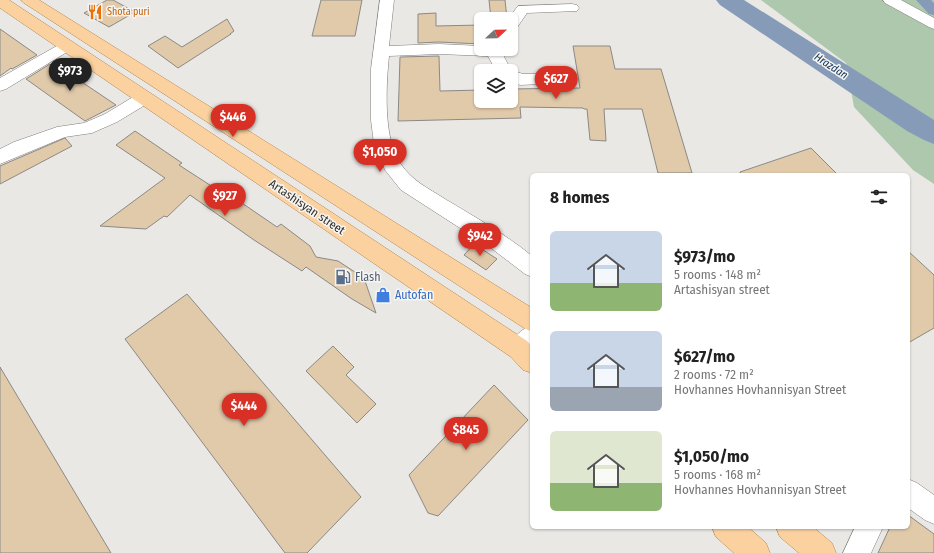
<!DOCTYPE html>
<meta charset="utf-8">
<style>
:root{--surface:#fff;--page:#f2f2f2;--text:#222;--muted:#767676;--accent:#d93025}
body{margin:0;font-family:"Fira Sans Condensed",sans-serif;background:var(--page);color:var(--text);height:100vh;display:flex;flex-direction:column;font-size:15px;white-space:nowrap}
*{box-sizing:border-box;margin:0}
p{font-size:13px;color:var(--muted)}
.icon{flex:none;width:22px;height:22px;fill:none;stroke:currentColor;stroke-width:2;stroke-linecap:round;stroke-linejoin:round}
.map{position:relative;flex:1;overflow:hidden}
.details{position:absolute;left:530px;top:173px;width:380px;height:356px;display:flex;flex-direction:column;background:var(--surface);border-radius:6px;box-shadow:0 1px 3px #0004}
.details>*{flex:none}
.needle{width:26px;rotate:68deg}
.buttons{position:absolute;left:474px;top:12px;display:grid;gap:8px}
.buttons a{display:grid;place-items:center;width:44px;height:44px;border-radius:6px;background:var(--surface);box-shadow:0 1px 3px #0004;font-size:20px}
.price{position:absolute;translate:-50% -34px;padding:0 9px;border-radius:14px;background:var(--accent);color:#fff;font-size:13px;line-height:26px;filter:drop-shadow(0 1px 2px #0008)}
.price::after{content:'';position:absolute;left:50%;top:24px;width:12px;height:9px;margin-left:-6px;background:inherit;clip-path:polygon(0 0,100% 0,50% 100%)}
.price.on{background:#222;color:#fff}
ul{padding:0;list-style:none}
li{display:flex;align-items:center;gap:12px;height:100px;padding:0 20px}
li span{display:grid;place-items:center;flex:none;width:112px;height:80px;border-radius:6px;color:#555}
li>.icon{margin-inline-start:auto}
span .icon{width:48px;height:48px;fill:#fffc;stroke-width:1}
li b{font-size:17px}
h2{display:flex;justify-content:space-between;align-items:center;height:48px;padding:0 20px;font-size:17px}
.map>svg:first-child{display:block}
.green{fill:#adc8ac}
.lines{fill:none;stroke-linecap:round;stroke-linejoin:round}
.canal{fill:#859bb8;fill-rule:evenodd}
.river{fill:#859bb8;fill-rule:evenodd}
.building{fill:#e1caaa;stroke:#8b8986}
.minor-casing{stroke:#7f7d7a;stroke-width:1}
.major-casing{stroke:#b2854e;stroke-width:1}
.minor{fill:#fff;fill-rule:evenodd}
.major{fill:#fbd19f;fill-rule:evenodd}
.labels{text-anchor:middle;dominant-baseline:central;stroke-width:3;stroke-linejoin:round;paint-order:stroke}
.far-food-label{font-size:10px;fill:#c56008;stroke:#f7f5f2;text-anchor:start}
.far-water-label{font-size:11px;font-style:italic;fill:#0d2f56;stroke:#f7f5f2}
.street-label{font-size:12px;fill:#31302f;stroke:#f7f5f2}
.service-label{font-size:12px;fill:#4e5e75;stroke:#f7f5f2;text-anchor:start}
.shop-label{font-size:12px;fill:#366cbe;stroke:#f7f5f2;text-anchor:start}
</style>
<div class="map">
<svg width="934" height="553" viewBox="0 0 934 553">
<rect width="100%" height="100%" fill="#eae8e5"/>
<!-- green -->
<path class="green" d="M761,0H934V184L913,170L854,107L846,63Z"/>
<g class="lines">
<!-- canal -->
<path class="canal" d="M916,0H931L934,3V15L929,14Z"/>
<!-- river -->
<path class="river" d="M716,0H744L934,120V144L924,140L907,131L720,5Z"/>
</g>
<!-- building -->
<path class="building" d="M107,0H113L135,12L109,27L84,13Z
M321,0H362L355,36H312Z
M489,0H505L507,19H491Z
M436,13V26L481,25V44L439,42L418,43V14Z
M227,19L234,31L230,34H231L178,68L148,46L165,36L182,47Z
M0,29L37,55L12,69L11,68L0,76Z
M573,46H610L615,69H661L692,173H658L642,109H604L606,141L590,140L587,109H584L583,108L520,107L521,118L398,121L400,57L439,56L440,91L481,90V101H511V89L580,88Z
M50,64L52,66L55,64L116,105L85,121L26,79Z
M135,131L182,163L179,165L216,189L220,186L238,198L236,199L277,227L281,224L310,246L316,257L338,261L364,278L376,313L352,299L306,267L302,271L254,240L190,195L167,217L164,216L146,229L100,226L165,178L116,145Z
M65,138L72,146L0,184V166Z
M811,148L838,175H741L740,172Z
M474,244L497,259L486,270L464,255Z
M908,251L934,275V328L908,343Z
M187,294L361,497L307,553H285L125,339Z
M333,346L354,367L346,375L376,404L357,423L306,371Z
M0,367L111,553H0Z
M494,385L528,420L438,516L428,513L409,475Z
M908,515L934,534V553H878L890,527H908Z"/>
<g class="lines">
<!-- minor casing -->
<g class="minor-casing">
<path id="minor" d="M380,0H394L389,46L439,44L481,46V49H500L511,70L523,74L563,73L569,74L571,78L569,82L563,83L520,85L511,82V71H496L488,56L439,54L389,56C386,86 383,138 400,163C412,181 428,188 445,199C475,217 505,234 532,256V277L525,274L491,248L401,190L385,170L374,144L371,120V69Z
M883,0H901L934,18V29L929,27L885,3Z
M572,4L577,5L579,8L577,11L527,13L516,29L511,31V19H508L518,6Z
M67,41L72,43L75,46L72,49L6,89L0,91V78L62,43Z
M144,92L150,94L152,98L150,102L117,122L92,133L65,137L0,164V149L14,142L57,127L84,123L105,114L138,94Z
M532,325V351L527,357L519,360L511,357L508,349C512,338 521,329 532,325Z
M908,479L917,483L934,495V524L925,520L908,508Z
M855,527H883L871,553H843Z"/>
</g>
<!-- major casing -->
<g class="major-casing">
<path id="major" d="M0,0H9L527,341L532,346V373L523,370L511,357L0,8Z
M21,0H39L532,308V332L524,328L24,3Z
M712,527H748L766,543L770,553H734L716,537Z
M776,527H813L832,543L836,553H799L780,537Z"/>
</g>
<!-- minor -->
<use href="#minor" class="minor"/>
<!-- major -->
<use href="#major" class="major"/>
</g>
<!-- icons -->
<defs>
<g id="restaurant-bare" transform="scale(1.2)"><path d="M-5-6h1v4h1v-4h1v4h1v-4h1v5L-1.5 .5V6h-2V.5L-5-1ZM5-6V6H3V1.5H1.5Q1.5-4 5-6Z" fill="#e8710a" stroke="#f7f5f2" stroke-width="2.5" paint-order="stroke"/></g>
<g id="fuel-bare" transform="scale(1.2)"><path d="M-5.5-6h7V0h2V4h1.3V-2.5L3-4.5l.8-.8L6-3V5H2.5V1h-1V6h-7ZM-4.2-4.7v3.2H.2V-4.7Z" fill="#5c6f8a" stroke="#f7f5f2" stroke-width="2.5" paint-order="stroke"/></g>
<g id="shop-bare" transform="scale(1.2)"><path d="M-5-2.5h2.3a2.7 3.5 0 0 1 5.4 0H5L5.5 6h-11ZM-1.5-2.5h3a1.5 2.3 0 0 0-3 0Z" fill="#3f7fe0" stroke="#f7f5f2" stroke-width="2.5" paint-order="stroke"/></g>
</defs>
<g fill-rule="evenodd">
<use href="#restaurant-bare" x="95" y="12"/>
<use href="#fuel-bare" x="343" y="277"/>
<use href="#shop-bare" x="383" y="295"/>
</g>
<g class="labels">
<!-- far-food labels -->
<g class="far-food-label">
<text x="107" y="12">Shota puri</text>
</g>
<!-- far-water labels -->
<g class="far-water-label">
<text transform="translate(831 66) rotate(33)">Hrazdan</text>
</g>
<!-- street labels -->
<g class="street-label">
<text transform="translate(307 207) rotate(34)">Artashisyan street</text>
</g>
<!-- service labels -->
<g class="service-label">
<text x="355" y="277">Flash</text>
</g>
<!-- shop labels -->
<g class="shop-label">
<text x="395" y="295">Autofan</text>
</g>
</g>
</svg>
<div class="buttons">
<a><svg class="needle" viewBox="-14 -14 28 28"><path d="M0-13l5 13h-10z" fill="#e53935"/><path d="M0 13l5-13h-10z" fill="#767676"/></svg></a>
<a><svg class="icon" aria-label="layers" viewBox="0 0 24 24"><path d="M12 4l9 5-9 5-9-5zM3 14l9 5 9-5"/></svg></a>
</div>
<b class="price on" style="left:70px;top:92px">$973</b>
<b class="price" style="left:556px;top:100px">$627</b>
<b class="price" style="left:233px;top:138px">$446</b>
<b class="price" style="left:380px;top:173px">$1,050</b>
<b class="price" style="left:225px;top:217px">$927</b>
<b class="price" style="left:480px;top:257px">$942</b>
<b class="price" style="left:244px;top:427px">$444</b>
<b class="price" style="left:466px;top:451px">$845</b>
<section class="details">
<h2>8 homes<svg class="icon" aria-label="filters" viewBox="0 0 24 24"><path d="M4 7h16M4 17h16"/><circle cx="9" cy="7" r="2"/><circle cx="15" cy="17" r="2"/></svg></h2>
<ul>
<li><span style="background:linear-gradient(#c9d6e8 65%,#8fb573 0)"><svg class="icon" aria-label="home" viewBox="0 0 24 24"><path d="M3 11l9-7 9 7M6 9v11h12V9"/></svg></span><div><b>$973/mo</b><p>5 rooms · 148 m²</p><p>Artashisyan street</p></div></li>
<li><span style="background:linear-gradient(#c9d6e8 70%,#9aa5b1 0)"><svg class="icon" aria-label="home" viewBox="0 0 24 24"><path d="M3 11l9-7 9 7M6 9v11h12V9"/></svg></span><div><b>$627/mo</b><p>2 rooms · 72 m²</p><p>Hovhannes Hovhannisyan Street</p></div></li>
<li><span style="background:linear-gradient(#dfe7d0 65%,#8fb573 0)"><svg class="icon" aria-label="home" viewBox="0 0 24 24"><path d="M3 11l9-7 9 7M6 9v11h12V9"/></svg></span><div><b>$1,050/mo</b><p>5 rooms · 168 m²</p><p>Hovhannes Hovhannisyan Street</p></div></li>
</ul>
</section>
</div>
